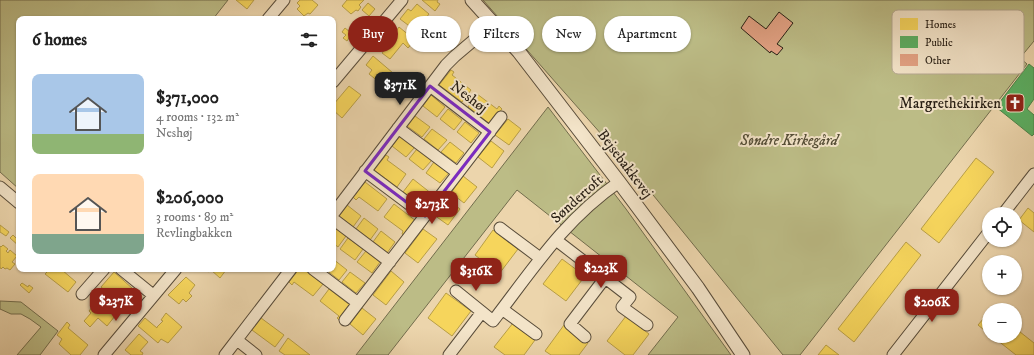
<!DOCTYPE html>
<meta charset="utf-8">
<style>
:root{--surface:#fff;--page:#f6f6f6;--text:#222;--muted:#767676;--accent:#8f2418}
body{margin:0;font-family:"IM FELL DW Pica",serif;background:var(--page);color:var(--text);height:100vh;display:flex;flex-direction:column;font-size:15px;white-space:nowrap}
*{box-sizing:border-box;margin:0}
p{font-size:13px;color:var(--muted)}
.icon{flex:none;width:22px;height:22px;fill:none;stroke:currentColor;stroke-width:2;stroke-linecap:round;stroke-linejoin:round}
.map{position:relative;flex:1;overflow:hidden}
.sheet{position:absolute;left:16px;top:16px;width:320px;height:256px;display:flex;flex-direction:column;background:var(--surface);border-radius:8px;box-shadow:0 1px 3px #0004}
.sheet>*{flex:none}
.guide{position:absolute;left:348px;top:16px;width:380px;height:36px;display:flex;gap:8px}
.fabs{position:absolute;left:982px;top:207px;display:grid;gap:8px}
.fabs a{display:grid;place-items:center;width:40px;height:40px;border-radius:50%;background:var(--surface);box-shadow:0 1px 3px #0004;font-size:20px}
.price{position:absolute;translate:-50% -34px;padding:0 9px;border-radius:8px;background:var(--accent);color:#fff;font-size:13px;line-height:26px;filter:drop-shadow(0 1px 2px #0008)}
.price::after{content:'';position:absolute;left:50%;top:24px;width:12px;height:9px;margin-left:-6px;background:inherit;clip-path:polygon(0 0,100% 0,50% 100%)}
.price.selected{background:#222;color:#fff}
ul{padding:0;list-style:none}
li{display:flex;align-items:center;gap:12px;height:100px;padding:0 16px}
li span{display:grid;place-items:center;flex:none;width:112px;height:80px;border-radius:8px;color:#555}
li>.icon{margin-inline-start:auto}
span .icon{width:48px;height:48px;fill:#fffc;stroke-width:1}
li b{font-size:17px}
h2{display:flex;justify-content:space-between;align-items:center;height:48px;padding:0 16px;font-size:17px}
.pill{padding:0 14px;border-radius:18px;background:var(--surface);box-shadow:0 1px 3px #0004;font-size:14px;line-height:36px}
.pill.selected{background:var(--accent);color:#fff}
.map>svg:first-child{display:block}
.green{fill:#bcbc86;stroke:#726d4d}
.homes{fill:#f6d55c;stroke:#b89e46}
.public{fill:#5aae61;stroke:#4b834a}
.building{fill:#e2a183;stroke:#271e14}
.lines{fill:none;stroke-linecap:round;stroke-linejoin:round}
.minor-casing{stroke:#584c3a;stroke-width:13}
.tertiary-casing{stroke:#584c3a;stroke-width:15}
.minor{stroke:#f3e4c9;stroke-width:11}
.tertiary{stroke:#f3e4c9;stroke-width:13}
.marked{fill:none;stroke:#7b2cbf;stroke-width:3;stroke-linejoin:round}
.labels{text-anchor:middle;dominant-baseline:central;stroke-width:4;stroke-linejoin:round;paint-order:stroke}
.street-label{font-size:15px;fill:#271e14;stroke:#f3e4c9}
.poi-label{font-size:15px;fill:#271e14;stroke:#f3e4c9;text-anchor:end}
.park-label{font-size:15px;font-style:italic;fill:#544d36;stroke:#f3e4c9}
.key{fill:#f3e4c9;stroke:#b6a993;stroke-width:1}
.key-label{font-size:11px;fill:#271e14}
</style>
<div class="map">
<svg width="1034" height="355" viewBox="0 0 1034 355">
<rect width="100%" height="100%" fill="#ecd5ac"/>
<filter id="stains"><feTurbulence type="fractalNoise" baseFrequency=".005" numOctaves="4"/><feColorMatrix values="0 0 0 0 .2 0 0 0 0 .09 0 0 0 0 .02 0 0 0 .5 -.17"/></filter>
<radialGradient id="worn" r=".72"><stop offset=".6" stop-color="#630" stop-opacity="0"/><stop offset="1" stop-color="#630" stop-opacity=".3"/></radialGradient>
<!-- green -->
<path class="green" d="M0,0H228L213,19H19V189L0,172Z
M483,0H1034V41L1020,58L1027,64L800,355H783L632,169Z
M548,107L626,209L731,355H648L678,317L517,190L388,355H356Z
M0,301L21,302L58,331L40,355H17L41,327L30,319L21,314H11L0,309Z"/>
<!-- homes -->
<path class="homes" d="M236,0H254L247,9Z
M300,0H312L318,5L310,14L308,13L304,16L297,9L300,6L297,3Z
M347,0H364L359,5L361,7L358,11L356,10L351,14L342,6Z
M422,0H438L437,2L440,4L435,11Z
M368,3L375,9L369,16L362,10Z
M417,4L429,14L416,31L400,19L408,9L411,11Z
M399,27L415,40L408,48L403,43L390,59L382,53L394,37L393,35Z
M345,28L355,36L352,40L349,38L347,41L343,38L346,35L342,32Z
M373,56L393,73L387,81L383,78L379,82L369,74L372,70L366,65Z
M451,70L454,72L452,75L471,90L462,102L439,85Z
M349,86L361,95L342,118L333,110V105Z
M477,94L497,109L499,106L502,109L490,124L468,107Z
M431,95L445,107L437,117L423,106Z
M448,109L462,120L454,130L440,119Z
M415,116L430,127L422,137L407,126Z
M508,119L521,129L509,145L495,135Z
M465,122L479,133L471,143L457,132Z
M432,129L447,140L438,150L424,139Z
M400,136L415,147L406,157L392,146Z
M491,141L504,151L492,168L478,157Z
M450,142L464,153L456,163L441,152Z
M417,149L432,160L423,170L409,159Z
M386,155L389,157L387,160L406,174L397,187L374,170Z
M976,158L994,172L939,243L921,229Z
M434,162L449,173L440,183L426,173Z
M463,176L477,187L464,203L451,193Z
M413,179L432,194L434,191L437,194L425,209L403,192Z
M365,182L387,199L378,211L359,197L356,200L353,197Z
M446,198L460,209L448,225L434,215Z
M394,204L416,221L405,236L402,234L403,231L384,217Z
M347,205L361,216L353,227L339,216Z
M1028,208L1034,213V232L1019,220Z
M364,218L378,229L370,240L356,229Z
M0,225L9,232L6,236L0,232Z
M333,226L346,236L338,247L333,243Z
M423,229L437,239L418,263L405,253Z
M493,230L518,249L499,274L475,255Z
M381,231L395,242L387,253L373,242Z
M13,235L19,241V246L10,238Z
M348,238L363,249L355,260L340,249Z
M906,242L921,255L854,342L838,329Z
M3,245L8,249L6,251L8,253L10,250L17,256L12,262L15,264L10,270L7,268L5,269L3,267L1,269L0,267V246L1,247Z
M366,251L380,262L372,273L357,262Z
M333,259L347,270L339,280L325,269H333Z
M562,259L585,276L566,301L543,284Z
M50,269H63L62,270L76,282L68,292L45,274Z
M205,269H225L226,270L220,278L211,270L209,272Z
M299,269H303L323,284L313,296L294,282L292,285L289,282Z
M391,271L404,282L386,305L373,295Z
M114,272L133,289L124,300L119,296L121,294L115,289L110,295L101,287Z
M350,272L365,283L356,293L342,282Z
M186,277L195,285L189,293L192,296L186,302L183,299L179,304L168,295Z
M22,283L28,287L29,285L33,288L29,293L20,285Z
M329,289L351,306L340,321L337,318L339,316L320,301Z
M446,293L471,311L452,336L428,318Z
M97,301L115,316L107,326L98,318L90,327L84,321L91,313L89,311Z
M362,308L376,319L363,335L350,324Z
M989,312V334L978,325Z
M166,313L182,327L168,343L161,339L158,343L138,326L145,318L157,328V327L163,321L161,320Z
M626,316L649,334L633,355H625L607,341Z
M261,318L284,335L275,347L252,330Z
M67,322L70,325L68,328L88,345L80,355H71L59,344L62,339L57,335Z
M513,323L535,340L524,355H505L494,347Z
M564,325L588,343L579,355H551L545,351Z
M1015,328L1034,343V355H1016L992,336H1015Z
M139,334L148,342L140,351L143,353L142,355H131L125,350Z
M288,338L310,355H285L279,351Z
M826,345L839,355H818Z"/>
<!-- public -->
<path class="public" d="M1029,64L1034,68V99L1027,109L1034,115V134L1032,136L996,107Z"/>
<!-- building -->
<path class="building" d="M779,12L793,23L777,44L783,48L777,55L771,51L770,53L741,28L749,16L766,29Z"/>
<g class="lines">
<!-- minor casing -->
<g class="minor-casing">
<path id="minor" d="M268,19L284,0
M333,82L402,0
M430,86L490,132
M398,128L458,173
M365,171L425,216
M0,187L19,203
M333,214L446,65L455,56L494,23
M1003,214L1034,174
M333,219L390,262
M500,228L540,258
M556,240L630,297L622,307L647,325
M121,269L153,295
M313,269L358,303
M456,291L482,312
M82,294L104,269
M502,309L536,334
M345,320L501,117
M585,337L570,324L605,278
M237,340L256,355
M104,355L176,269
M225,355L291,269
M449,355L482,312L493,321C533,269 564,220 619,182
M893,355L989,232"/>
</g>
<!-- tertiary casing -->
<g class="tertiary-casing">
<path id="tertiary" d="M472,0L519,52L619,182L698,288L743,355"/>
</g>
<!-- minor -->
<use href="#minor" class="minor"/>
<!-- tertiary -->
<use href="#tertiary" class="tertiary"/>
</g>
<!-- marked area -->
<path class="marked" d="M430,86L490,132L425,216L365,171Z"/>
<!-- icons -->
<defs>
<g id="church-square" transform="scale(1)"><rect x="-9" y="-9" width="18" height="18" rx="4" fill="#8f2418" stroke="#f3e4c9"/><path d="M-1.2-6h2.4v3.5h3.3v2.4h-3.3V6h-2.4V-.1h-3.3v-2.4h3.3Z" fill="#fff"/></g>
</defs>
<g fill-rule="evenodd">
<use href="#church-square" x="1015" y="103"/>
</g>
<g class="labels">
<!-- street labels -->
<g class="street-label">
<text transform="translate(469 97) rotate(37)">Neshøj</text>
<text transform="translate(625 164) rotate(53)">Bejsebakkevej</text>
<text transform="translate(577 199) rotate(-42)">Søndertoft</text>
</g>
<!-- poi labels -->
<g class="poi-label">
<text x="1001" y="103">Margrethekirken</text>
</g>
<!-- park labels -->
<g class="park-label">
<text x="789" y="140">Søndre Kirkegård</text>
</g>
</g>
<!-- legend -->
<rect x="892" y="10" width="132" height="64" rx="6" class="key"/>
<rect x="900" y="18" width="18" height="12" fill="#f6d55c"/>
<rect x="900" y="36" width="18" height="12" fill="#5aae61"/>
<rect x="900" y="54" width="18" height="12" fill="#e2a183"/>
<g class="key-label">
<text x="925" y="28">Homes</text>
<text x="925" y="46">Public</text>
<text x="925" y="64">Other</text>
</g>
<rect width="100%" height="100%" filter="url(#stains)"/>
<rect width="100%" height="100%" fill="url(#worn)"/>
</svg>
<div class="fabs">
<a><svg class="icon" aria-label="locate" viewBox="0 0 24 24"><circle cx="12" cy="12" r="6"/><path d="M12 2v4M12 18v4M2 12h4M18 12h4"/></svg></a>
<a>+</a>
<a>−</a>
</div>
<b class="price selected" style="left:400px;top:106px">$371K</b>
<b class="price" style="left:432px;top:225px">$273K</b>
<b class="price" style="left:601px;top:289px">$223K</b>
<b class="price" style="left:476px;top:292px">$316K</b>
<b class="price" style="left:116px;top:322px">$237K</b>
<b class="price" style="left:932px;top:323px">$206K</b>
<div class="guide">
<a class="pill selected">Buy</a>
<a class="pill">Rent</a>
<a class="pill">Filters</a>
<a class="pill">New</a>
<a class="pill">Apartment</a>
</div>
<section class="sheet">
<h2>6 homes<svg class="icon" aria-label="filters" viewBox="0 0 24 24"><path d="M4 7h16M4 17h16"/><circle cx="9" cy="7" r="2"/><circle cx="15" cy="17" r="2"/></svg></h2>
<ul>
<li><span style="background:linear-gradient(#a9c7e8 75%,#8fb573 0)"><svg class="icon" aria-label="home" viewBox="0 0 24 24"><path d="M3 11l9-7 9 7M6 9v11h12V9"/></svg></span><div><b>$371,000</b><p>4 rooms · 132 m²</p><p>Neshøj</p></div></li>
<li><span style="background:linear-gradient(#ffd9b3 75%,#7fa58c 0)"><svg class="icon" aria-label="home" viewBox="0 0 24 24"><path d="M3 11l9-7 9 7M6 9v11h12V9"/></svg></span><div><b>$206,000</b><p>3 rooms · 89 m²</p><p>Revlingbakken</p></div></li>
</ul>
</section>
</div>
